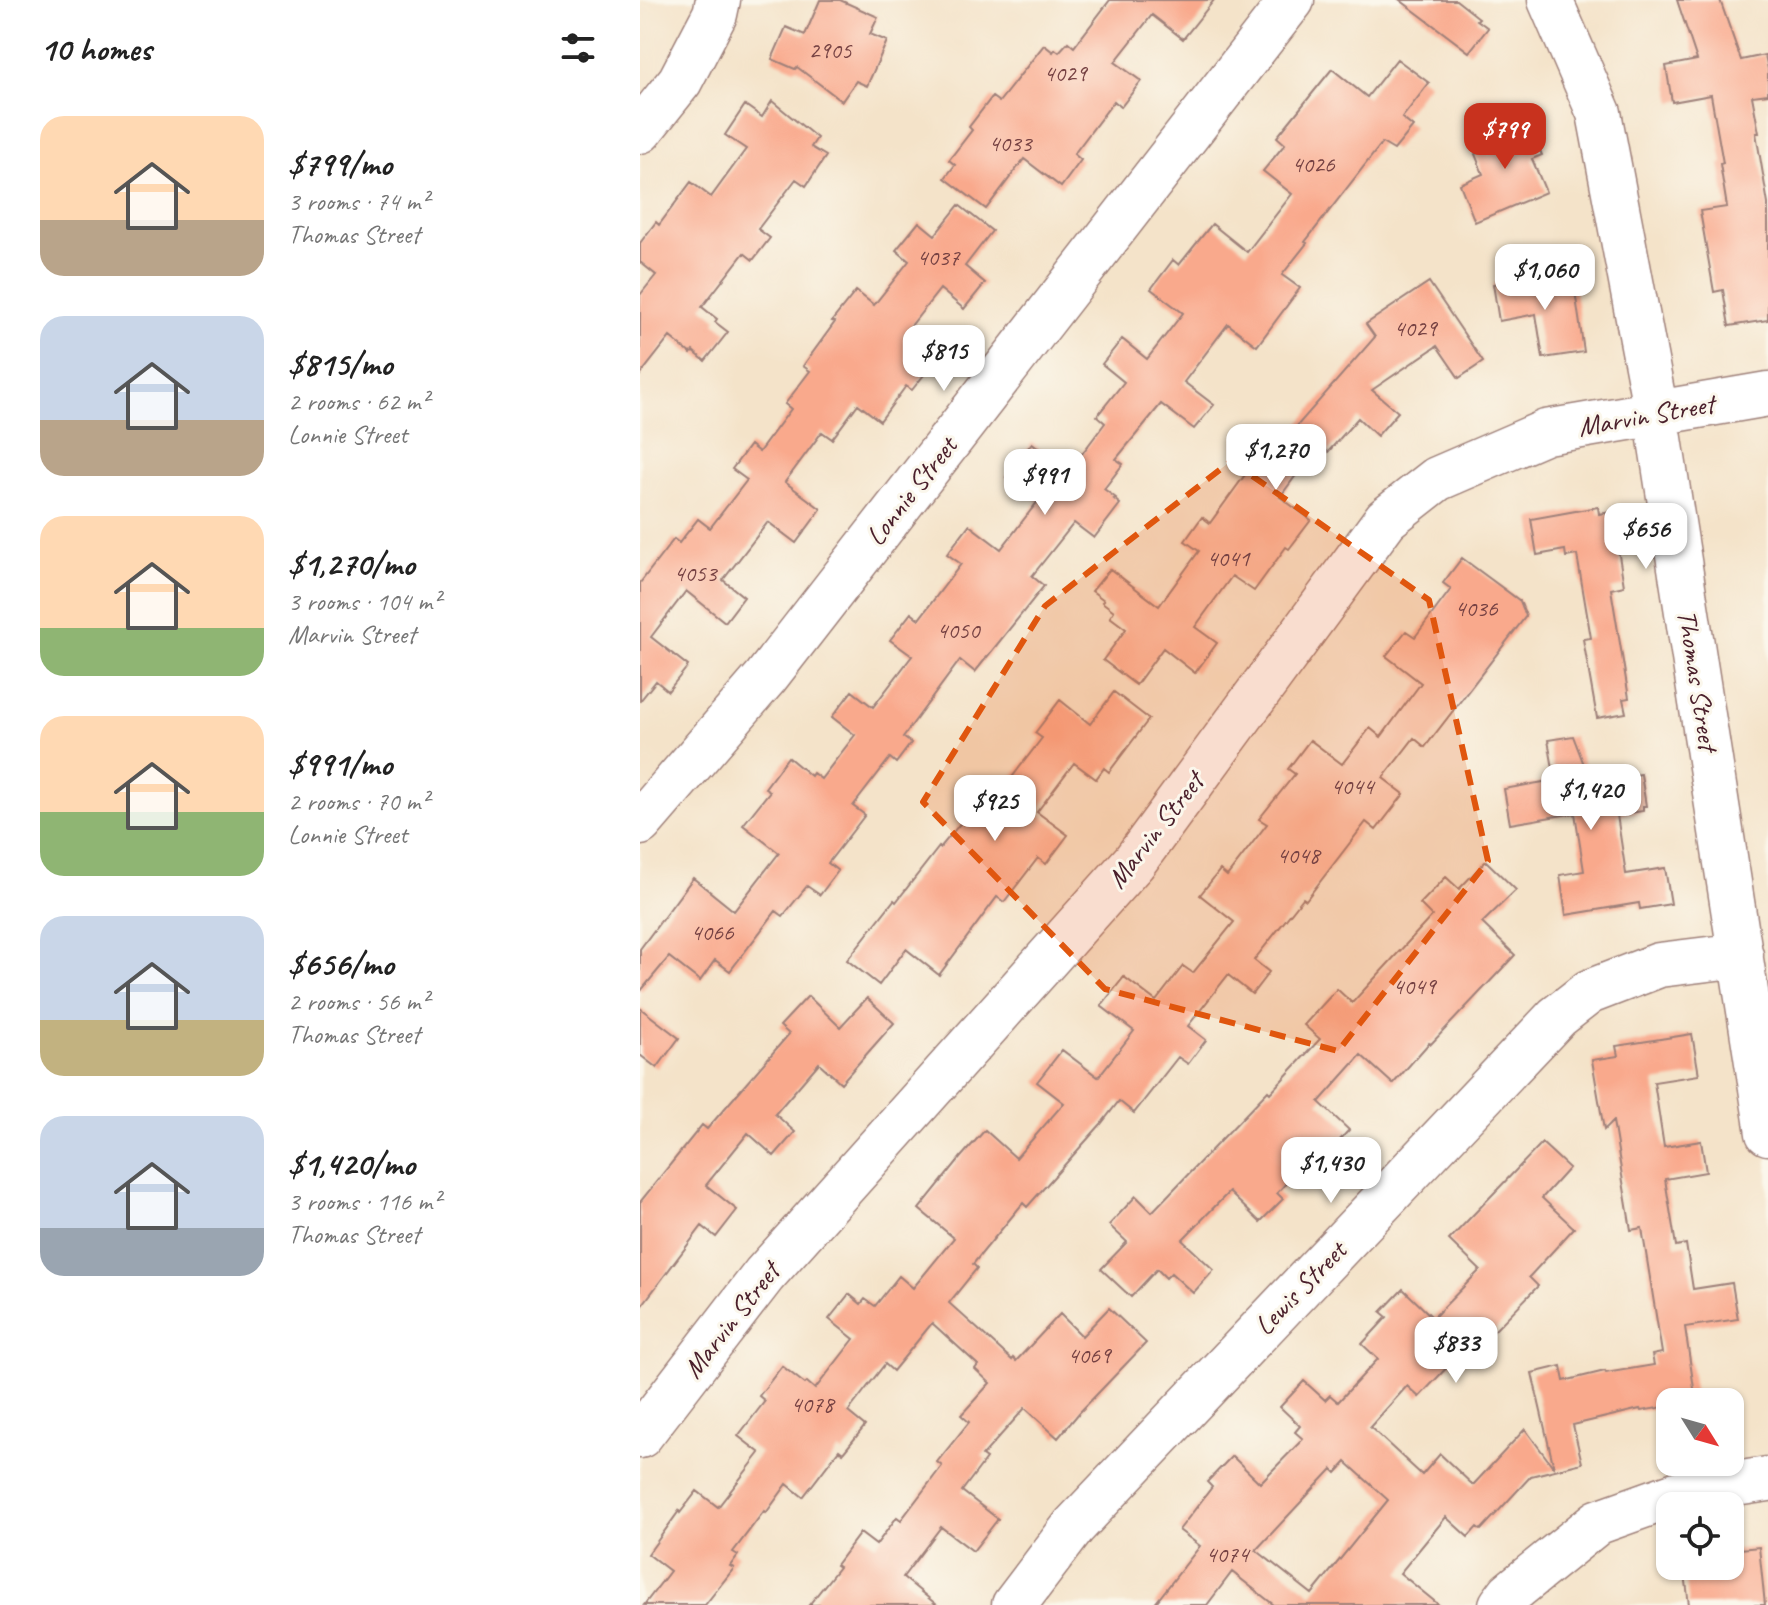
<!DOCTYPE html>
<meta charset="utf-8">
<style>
:root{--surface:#fff;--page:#f6f6f6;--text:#222;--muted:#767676;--accent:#c8321e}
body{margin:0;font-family:Caveat,sans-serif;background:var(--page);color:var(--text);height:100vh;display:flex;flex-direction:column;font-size:30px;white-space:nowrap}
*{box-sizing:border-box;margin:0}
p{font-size:26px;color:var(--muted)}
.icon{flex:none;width:44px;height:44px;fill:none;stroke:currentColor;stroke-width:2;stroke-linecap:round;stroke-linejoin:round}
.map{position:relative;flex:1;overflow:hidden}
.side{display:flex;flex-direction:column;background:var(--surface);width:640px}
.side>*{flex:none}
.needle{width:52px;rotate:127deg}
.buttons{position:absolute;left:1016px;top:1388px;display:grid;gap:16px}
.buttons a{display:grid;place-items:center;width:88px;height:88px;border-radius:16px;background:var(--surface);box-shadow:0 2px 6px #0004;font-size:40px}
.price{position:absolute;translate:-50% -68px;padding:0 18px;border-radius:16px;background:#fff;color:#222;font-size:26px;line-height:52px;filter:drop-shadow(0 2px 4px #0008)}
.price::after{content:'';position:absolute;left:50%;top:48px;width:24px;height:18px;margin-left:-12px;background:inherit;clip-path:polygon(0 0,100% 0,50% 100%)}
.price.current{background:var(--accent);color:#fff}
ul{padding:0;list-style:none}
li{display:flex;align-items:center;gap:24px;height:200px;padding:0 40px}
li span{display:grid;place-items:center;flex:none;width:224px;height:160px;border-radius:24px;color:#555}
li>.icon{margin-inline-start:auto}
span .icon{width:96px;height:96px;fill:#fffc;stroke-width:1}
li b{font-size:34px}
h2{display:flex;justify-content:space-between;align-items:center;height:96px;padding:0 40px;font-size:34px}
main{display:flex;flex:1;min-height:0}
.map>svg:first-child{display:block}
.building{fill:#f9a98c;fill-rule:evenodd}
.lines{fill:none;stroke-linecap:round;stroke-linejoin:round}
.minor-casing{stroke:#9f817a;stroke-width:47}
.minor{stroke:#fff;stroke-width:44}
.marked{fill:#e0560e;fill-opacity:0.2;stroke:#e0560e;stroke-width:6;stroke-dasharray:16 10;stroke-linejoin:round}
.labels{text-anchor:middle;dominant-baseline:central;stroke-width:6;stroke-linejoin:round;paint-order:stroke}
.number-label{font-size:24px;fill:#764243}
.street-label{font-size:28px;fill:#4a1f2b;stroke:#fbf7ec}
</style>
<main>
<section class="side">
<h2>10 homes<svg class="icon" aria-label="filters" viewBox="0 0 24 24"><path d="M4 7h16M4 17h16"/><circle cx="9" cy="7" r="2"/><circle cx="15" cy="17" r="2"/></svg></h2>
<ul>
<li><span style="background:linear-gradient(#ffd9b3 65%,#b9a48a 0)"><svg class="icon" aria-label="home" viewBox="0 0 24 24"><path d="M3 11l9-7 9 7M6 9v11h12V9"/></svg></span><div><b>$799/mo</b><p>3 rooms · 74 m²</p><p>Thomas Street</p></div></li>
<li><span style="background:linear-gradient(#c9d6e8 65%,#b9a48a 0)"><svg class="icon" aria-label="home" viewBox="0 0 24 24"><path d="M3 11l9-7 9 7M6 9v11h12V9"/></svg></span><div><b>$815/mo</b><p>2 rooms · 62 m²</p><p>Lonnie Street</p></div></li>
<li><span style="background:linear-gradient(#ffd9b3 70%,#8fb573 0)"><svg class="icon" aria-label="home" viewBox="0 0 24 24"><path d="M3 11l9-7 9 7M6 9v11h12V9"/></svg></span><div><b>$1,270/mo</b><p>3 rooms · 104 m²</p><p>Marvin Street</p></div></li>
<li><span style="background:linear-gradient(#ffd9b3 60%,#8fb573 0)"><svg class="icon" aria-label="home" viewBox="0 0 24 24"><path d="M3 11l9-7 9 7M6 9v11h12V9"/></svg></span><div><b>$991/mo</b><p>2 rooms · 70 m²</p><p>Lonnie Street</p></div></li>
<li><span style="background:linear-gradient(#c9d6e8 65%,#c2b280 0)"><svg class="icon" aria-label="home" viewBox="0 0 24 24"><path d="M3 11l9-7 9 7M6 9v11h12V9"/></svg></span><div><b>$656/mo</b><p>2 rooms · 56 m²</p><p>Thomas Street</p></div></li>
<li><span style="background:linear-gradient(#c9d6e8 70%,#9aa5b1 0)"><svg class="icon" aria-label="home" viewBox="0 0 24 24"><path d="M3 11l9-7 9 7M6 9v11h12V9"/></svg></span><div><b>$1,420/mo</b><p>3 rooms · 116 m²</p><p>Thomas Street</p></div></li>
</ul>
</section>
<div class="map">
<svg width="1128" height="1605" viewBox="0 0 1128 1605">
<rect width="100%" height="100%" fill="#fbf7ec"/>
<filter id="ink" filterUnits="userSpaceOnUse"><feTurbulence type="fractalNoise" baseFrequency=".0125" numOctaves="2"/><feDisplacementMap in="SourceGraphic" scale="16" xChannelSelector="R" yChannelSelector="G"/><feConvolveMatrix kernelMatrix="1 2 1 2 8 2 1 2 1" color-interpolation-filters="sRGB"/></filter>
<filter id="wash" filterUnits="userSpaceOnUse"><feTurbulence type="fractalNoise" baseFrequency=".006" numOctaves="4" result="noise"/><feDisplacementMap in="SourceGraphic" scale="32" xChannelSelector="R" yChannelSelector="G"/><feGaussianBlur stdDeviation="1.8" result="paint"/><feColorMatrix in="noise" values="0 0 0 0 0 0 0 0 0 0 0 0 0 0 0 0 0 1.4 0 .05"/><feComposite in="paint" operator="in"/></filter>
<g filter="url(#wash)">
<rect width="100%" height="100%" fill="#f4e3c9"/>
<g id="blocks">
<!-- building -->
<path class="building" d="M180,0H200L238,17L230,34L247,41L227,86L216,81L202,101L157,67L155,69L132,59L146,27L165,35Z
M470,0H574L543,39L512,15L475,62L501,81L481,107L474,101L434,154L441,160L421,187L384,159L346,209L305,178L315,165L309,160L332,130L329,127L352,97L359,102L404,45L413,52L415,49L419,52L428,42L434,47Z
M760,0H816L839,18L837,20L848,28L829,52Z
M1037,0H1080L1101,60L1125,55L1128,69V94L1112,96L1119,133H1116L1128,204V320L1089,326L1083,290L1074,292L1060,211L1087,207L1080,164L1083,163L1071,95L1032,102L1026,66L1057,60Z
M757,59L789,83L762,118L773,127L754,150L742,143L665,242L667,243L642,275L660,288L617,346L588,324L544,382L574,405L554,429L521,404L476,459L483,464L464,489L476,498L474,499L480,504L454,538L434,523L392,576L404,586L335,672L320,660L263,737L271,743L256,763L250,758L213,806L225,815L188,863L198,871L180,895L167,886L143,916L136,911L90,971L75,960L60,981L29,957L0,992V949L53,878L94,911L139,853L103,825L130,791L125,788L148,757L171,776L173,773L181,779L215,735L192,717L212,691L233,707L272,656L250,640L271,613L279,619L321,564L307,554L329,525L361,549L398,501L366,477L392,443L429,471L465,423L457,416L484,382L462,364L482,339L507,359L543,313L511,289L533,260L539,265L572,224L607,252L652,194L623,171L645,144L637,137L692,69L727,97Z
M132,101L177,138L171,147L186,156L166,186L156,179L118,229L130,238L113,260L104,253L62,307L77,319L75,322L88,332L65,361L53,351L51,354L30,337L0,375V295L16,275L0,262V243L16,222L19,225L51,182L71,197L106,149L85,135L105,105L122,117Z
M878,112L883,126L889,124L902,155L892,159L906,192L835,222L820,184L843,174L835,154L857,145L855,140L858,139L851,124Z
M319,205L352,231L325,266L345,283L324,309L300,289L263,336L295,361L272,390L266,386L240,421L218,404L192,439L182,432L145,482L181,509L156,543L128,522L83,580L104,597L85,622L46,591L11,637L48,666L28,691L16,681L0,701V583L34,539L39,543L58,519L70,528L107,480L92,469L110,445L119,452L151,409L145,404L170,371L163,366L195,322L192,321L216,291L234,305L269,261L256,250L279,222L295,235Z
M933,277L944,352L903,358L896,314L859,321L853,284L883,278L884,284Z
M789,282L843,362L819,378L797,346L732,390L758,412L737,436L718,418L688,452L679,444L640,497L671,520L649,549L646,547L614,591L592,576L555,627L577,643L555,673L523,648L496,685L463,660L486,629L470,617L474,611L462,602L464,600L452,591L470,569L519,606L559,551L545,541L562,517L570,523L634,435L643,442L735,337L726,324Z
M958,507L959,514L972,512L984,586L971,589L989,698L983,699L986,713L957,718L943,639L951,638L937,555L926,557L925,550L897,555L891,519Z
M822,558L880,601L886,616L785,747L774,738L743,778L764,794L736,830L726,822L666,900L663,898L614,960L629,972L612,994L588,975L548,1026L566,1040L548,1064L538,1057L494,1113L479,1101L461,1124L387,1207L383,1203L333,1264L337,1268L309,1303L372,1360L373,1358L376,1361L420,1314L442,1336L469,1308L506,1343L439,1413L418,1438L385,1408L342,1456L346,1459L322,1491L358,1519L333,1551L301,1527L263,1577L297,1605H169L199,1567L196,1565L220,1533L236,1545L257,1517L261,1520L302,1466L297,1462L329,1422L321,1415L350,1383L335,1369L338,1365L292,1323L253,1371L245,1364L208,1412L225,1426L203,1453L199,1450L163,1497L147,1484L126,1513L124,1511L93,1552L98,1555L90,1566L94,1568L65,1605H4L30,1571L8,1554L39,1511L40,1513L57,1491L78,1507L120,1453L98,1436L125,1401L119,1396L142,1366L165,1384L167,1382L175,1389L214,1339L189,1319L209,1294L221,1304L225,1299L235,1306L259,1276L273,1288L314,1238L279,1209L321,1157L345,1130L376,1158L424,1103L397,1082L422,1050L458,1077L494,1031L461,1006L484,977L516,1001L543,966L553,973L594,922L560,895L580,870L587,876L627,824L619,819L655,774L648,769L670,740L702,764L730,728L741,737L781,683L746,656L766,631L775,637L811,589L803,583Z
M474,692L509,719L469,772L464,768L456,779L434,763L397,812L428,835L406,864L398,858L364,902L357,897L299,975L266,949L239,985L207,960L254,900L256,902L299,847L300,848L324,819L352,781L363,789L402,738L395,733L420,700L450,724Z
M933,736L955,793L969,789L968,780L1001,774L1006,806H1003V811L977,815L986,874L1025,868L1031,904L1000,909L999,903L926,915L920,875L944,871L935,813L870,824L864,789L915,780L908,740Z
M846,861L876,890L842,923L875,955L791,1044L789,1043L753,1084L721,1055L679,1102L709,1130L687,1154L680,1147L637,1193L643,1199L620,1222L589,1192L542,1240L574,1270L553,1293L531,1273L526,1278L517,1269L491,1297L461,1269L487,1242L469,1225L496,1196L512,1212L628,1091L630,1093L680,1039L664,1025L697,989L712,1003L792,916L780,904L806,877L819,889Z
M168,996L200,1027L227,998L254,1023L201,1083L179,1063L135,1114L155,1132L134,1156L108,1133L66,1185L97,1210L76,1237L62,1226L0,1308V1202L62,1125L67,1129L149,1034L140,1026Z
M0,1008L39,1038L17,1068L0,1055Z
M1052,1034L1059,1075L1014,1082L1024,1147L1061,1141L1066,1172L1025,1179L1036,1246L1046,1244L1053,1289L1092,1283L1098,1319L1045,1327L1056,1402H1030V1406L1001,1411L1000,1409L933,1425L942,1463L891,1476L841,1530L837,1527L828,1537L806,1517L760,1573L799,1605H634L592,1572L567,1605H514L560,1546L539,1530L572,1487L567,1482L592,1456L620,1483L663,1439L655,1432L660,1426L640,1407L664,1381L685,1400L690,1395L698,1402L738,1359L722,1344L747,1317L741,1312L763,1289L793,1318L840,1270L809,1240L902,1143L929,1168L902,1198L934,1228L889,1277L898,1286L817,1369L812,1362L779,1397L767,1386L730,1427L782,1475L800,1454L833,1485L885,1429L914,1468L892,1373L921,1366L924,1381L965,1371L966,1373L1014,1365L1012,1355L1022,1353L1002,1228L991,1230L973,1121L964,1130L952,1060L978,1056L976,1046ZM706,1462L748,1500L672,1594L616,1550L692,1469L696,1473Z
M1119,1547L1125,1605H1049L1044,1566H1090V1550Z"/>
</g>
</g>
<g filter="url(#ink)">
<use href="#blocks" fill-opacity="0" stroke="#9f817a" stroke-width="2"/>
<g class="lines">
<!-- minor casing -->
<g class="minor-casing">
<path id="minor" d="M910,0L959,113L1016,413L1128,1133
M0,131L40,81L75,14L78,0
M0,823L126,677L652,0
M0,1436L124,1275L494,862L746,519L797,479L906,432L1128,394
M374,1605L434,1526L917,1017L949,992L1019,965L1101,955
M861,1605L870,1593L958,1522L1042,1492L1128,1479"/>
</g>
<!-- minor -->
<use href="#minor" class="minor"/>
</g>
</g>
<!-- marked area -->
<path class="marked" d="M591,461L789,600L848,861L698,1051L465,989L283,802L405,606Z"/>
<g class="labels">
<!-- number labels -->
<g class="number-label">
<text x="190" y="50">2905</text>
<text x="425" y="73">4029</text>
<text x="370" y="143">4033</text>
<text x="673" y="164">4026</text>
<text x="298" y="257">4037</text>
<text x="775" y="328">4029</text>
<text x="588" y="558">4041</text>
<text x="55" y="573">4053</text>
<text x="836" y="608">4036</text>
<text x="318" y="630">4050</text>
<text x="712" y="786">4044</text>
<text x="658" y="855">4048</text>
<text x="72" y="932">4066</text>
<text x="774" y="986">4049</text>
<text x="449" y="1355">4069</text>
<text x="172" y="1404">4078</text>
<text x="587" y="1554">4074</text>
</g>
<!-- street labels -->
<g class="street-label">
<text transform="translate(1006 415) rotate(-10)">Marvin Street</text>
<text transform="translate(271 491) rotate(-52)">Lonnie Street</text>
<text transform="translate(1058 680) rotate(81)">Thomas Street</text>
<text transform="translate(515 830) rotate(-52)">Marvin Street</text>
<text transform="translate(660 1288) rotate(-46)">Lewis Street</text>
<text transform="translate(91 1320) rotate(-52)">Marvin Street</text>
</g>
</g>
</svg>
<div class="buttons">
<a><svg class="needle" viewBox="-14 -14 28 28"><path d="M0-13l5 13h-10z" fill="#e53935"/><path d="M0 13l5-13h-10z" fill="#767676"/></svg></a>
<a><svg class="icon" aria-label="locate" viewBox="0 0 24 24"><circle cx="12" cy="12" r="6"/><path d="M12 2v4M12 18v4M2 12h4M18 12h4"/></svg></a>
</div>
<b class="price current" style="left:865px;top:171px">$799</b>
<b class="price" style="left:905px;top:312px">$1,060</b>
<b class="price" style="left:304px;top:393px">$815</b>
<b class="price" style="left:636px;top:492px">$1,270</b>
<b class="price" style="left:405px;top:517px">$991</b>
<b class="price" style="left:1006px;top:571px">$656</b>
<b class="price" style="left:951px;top:832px">$1,420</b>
<b class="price" style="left:355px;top:843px">$925</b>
<b class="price" style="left:691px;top:1205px">$1,430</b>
<b class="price" style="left:816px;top:1385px">$833</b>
</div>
</main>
